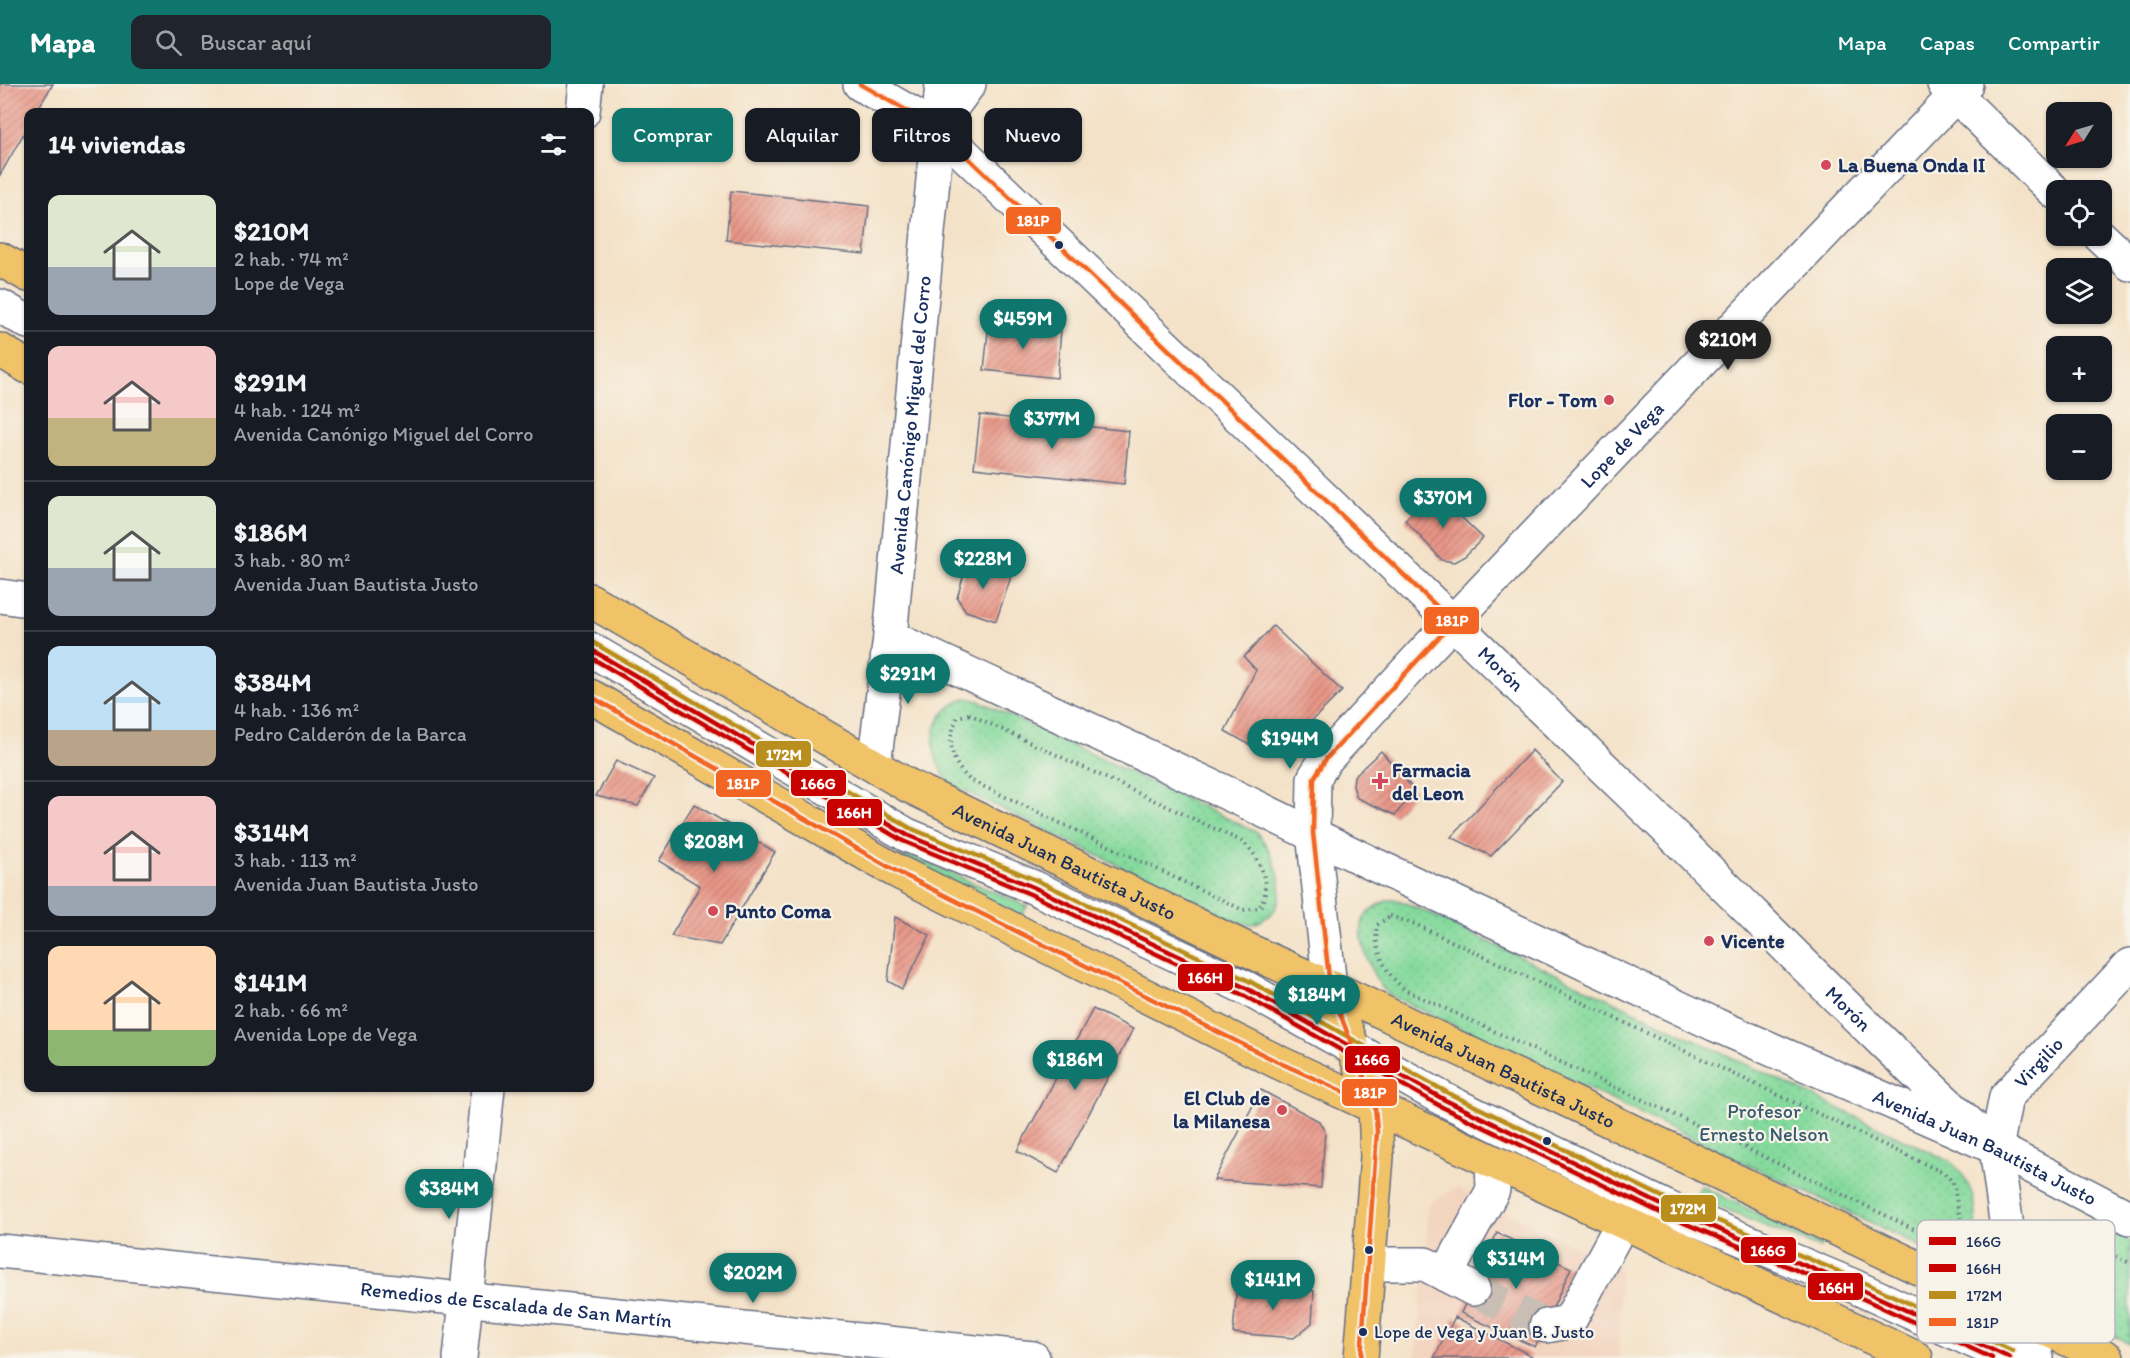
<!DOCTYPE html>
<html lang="es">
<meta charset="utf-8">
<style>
:root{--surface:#171b24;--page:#20242c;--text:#f1f3f6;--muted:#9ea1a6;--line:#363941;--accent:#0f766e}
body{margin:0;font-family:Itim,sans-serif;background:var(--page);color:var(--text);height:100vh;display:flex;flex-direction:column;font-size:22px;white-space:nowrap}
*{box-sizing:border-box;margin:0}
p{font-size:20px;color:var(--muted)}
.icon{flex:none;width:33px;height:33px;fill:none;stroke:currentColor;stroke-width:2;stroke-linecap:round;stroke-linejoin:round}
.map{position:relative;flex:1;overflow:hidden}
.panel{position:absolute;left:24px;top:24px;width:570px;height:984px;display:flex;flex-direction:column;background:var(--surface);border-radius:12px;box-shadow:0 2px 4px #0004}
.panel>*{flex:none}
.hud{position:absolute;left:612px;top:24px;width:570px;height:54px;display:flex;gap:12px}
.needle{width:39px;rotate:233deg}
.tools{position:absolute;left:2046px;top:18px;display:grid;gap:12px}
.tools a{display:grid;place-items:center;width:66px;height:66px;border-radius:12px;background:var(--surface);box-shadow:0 2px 4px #0004;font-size:30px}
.price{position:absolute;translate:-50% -51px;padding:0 14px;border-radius:21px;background:var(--accent);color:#fff;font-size:20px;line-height:39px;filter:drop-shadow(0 2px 3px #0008)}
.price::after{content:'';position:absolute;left:50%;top:36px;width:18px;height:14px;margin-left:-9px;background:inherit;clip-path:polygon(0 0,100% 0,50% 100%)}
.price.selected{background:#222;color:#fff}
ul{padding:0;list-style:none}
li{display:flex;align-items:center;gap:18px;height:150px;padding:0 24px}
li+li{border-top:2px solid var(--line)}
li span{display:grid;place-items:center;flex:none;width:168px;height:120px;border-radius:12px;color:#555}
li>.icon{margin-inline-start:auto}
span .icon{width:72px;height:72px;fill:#fffc;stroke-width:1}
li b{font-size:26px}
h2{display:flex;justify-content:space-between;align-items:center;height:72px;padding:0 24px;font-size:26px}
.pill{padding:0 21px;border-radius:12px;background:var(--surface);box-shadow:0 2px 4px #0004;font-size:21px;line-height:54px}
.pill.selected{background:var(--accent);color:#fff}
header{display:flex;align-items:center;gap:36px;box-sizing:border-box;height:84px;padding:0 30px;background:var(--accent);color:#fff}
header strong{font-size:28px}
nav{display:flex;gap:33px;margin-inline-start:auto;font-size:21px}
.search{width:420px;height:54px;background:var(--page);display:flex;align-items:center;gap:15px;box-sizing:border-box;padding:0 21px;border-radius:12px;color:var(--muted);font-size:22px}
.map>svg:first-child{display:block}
.built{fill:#f3d4bf}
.green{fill:#85da9d;stroke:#50847e;stroke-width:1.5}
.park{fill:url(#park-dots);stroke:#50847e;stroke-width:1.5}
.building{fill:url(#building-hatch)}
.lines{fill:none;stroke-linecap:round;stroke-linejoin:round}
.minor-tunnel{stroke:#c9beb3;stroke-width:33;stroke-dasharray:33 16;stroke-linecap:butt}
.minor-casing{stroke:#676e83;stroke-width:36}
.major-casing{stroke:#676e83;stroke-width:36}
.path{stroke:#676e83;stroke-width:4;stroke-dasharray:1.5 4.5;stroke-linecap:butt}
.minor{stroke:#fff;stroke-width:33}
.major{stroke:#f1c369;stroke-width:33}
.bus-1-casing{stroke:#f7f3e8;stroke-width:9}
.bus-2-casing{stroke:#f7f3e8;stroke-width:9}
.bus-3-casing{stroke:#f7f3e8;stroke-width:9}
.bus-4-casing{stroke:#f7f3e8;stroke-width:9}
.bus-1{stroke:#c70201;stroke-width:4.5}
.bus-2{stroke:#c70201;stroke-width:4.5}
.bus-3{stroke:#ba8e1c;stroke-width:4.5}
.bus-4{stroke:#f26522;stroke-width:4.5}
.poi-dot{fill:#d1495b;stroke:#f7f3e8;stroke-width:2}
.bus-dot{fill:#1b2f5e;stroke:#f7f3e8;stroke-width:2}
.labels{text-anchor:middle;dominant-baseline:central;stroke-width:4.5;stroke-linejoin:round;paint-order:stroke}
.bus-label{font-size:18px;fill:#1b2f5e;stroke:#f7f3e8;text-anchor:start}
.poi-label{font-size:20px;font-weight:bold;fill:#1b2f5e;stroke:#f7f3e8;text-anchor:start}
.street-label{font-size:20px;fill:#1b2f5e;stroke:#f7f3e8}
.park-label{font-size:20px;fill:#365a6e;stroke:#f7f3e8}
.key{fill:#f7f3e8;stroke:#b5b8bf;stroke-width:1.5}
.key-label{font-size:16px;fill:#1b2f5e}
.line-badge{stroke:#f7f3e8;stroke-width:2}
.badge-label{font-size:16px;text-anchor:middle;font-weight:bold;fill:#fff}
</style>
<header>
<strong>Mapa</strong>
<div class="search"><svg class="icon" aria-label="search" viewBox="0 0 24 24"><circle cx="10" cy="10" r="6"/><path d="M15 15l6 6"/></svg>Buscar aquí</div>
<nav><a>Mapa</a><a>Capas</a><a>Compartir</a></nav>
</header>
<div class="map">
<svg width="2130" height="1274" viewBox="0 0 2130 1274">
<defs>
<pattern id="park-dots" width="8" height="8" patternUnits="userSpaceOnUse" patternTransform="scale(1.5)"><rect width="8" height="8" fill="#85da9d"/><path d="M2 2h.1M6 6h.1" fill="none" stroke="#72bb8a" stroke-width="1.8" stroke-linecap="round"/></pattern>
<pattern id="building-hatch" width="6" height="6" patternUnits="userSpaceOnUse" patternTransform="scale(1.5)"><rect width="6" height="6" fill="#e99787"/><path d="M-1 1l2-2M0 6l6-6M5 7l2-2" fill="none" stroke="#bc7c72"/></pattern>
</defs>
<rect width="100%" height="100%" fill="#f7f3e8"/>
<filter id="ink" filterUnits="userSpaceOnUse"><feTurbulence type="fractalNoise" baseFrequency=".0167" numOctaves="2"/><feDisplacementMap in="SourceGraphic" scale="12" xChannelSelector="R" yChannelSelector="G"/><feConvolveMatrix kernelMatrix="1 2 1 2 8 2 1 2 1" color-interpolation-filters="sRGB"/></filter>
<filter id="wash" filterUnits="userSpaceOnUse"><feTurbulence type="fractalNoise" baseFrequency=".008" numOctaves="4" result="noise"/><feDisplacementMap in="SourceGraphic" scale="24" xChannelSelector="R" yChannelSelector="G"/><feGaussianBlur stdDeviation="1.35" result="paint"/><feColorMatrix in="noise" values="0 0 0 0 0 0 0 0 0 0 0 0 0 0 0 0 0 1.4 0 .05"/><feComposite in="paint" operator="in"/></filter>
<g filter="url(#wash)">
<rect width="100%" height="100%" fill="#f4e2c8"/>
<!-- built -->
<path class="built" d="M1457,1103L1620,1184L1619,1274H1416L1429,1120Z"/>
<!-- green -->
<path class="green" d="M906,770L1027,822L1021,833L901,772Z
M1701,1102L1820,1160V1164L1695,1114Z"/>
<!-- park -->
<path class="park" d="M966,614L979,617L1256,748C1274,767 1294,814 1267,833C1257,841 1248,842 1236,838L952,701C925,672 926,629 966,614Z
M1388,816H1398L1422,826L1949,1077C1972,1094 1982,1130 1972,1157L1953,1170L1939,1171L1388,910C1373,896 1354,852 1365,832C1369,825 1380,820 1388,816Z
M2084,1139L2100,1142L2130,1157V1260L2068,1230C2056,1196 2037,1152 2084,1139Z"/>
<g id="blocks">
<!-- building -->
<path class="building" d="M0,0H53L36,28H28V42L0,91Z
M731,107L869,122L864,170L726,156Z
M989,238L1061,246L1057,294L984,286Z
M980,331L1129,347L1124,400L974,384Z
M1434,407L1483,454L1465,472L1454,478L1442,476L1405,436Z
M968,476L1012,490L996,537L966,527L957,514Z
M1273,542L1342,607L1280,668L1264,669L1225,647L1256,586L1244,573Z
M1532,666L1562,698L1491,772L1451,753Z
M1381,667L1415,707L1395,731L1357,714L1353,702L1354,692Z
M616,677L654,694L638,722L596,712Z
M694,720L775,768L720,861L671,852L700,802L659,777Z
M895,833L930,851L902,905L888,897Z
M1093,925L1133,945L1058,1089L1017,1067Z
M1261,1006L1319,1037L1325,1048L1321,1104L1214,1096Z
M1497,1149L1571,1184L1535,1263L1461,1229Z
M1237,1201L1314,1207L1312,1239L1294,1254L1233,1249Z
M1455,1233L1532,1272L1531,1274H1434Z"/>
</g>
</g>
<g filter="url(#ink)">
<use href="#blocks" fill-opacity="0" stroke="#676e83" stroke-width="1.5"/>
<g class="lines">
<!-- minor-tunnel -->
<path class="minor-tunnel" d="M1473,1205L1546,1242"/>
<!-- minor casing -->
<g class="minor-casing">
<g id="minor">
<path id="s1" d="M860,0L937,44C1172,268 1407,493 1640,719C1759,834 1873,953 1996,1064"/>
<path d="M1944,0L2056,109"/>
<path d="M583,28L586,0"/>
<path d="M938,42L969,0"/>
<path d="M2100,152L2130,180"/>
<path d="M0,222L28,238"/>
<path d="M0,512L28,516"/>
<path id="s2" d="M890,553L1244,717L1375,781L1716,941L1996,1064L2130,1134"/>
<path d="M590,565L907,751L1033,803L1246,904L1445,1016L1668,1124L1849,1200L2010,1274"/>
<path id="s3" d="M874,681L890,553L942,0"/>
<path id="s4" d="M1330,903L1313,749L1314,694L1326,675L1427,565L1966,0"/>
<path id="s5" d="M0,1167L1033,1274"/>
<path d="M1369,1180H1425L1473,1205"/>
<path d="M1446,1191L1493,1106L1492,1078"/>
<path d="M1546,1242L1569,1238L1622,1139"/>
<path d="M460,1274L488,1004"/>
<path id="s6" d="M2037,1274L2024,1234L2012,1180L1996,1064L2006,1013L2130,881"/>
</g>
</g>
<!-- major casing -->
<g class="major-casing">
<g id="major">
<path d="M0,175L28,191"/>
<path d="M0,266L28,283"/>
<path id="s7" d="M590,516L907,701L1265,874L1330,903L2107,1274"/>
<path d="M590,612L896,787L1278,978L1916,1274"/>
<path d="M1330,903L1375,1022L1377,1073L1361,1274"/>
</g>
</g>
<!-- path -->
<path class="path" d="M969,630L1241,757C1259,769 1274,805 1259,824L1243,826L970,696C951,679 945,657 958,633Z
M1390,832L1415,840L1944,1089L1953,1098L1961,1139L1957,1145L1940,1154L1918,1147L1725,1054L1407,907C1387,893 1373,866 1377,841Z
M2068,1141L2076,1172
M1957,1145L1972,1157
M2053,1200L2060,1204L2078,1201
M2105,1232C2083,1217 2059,1184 2086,1164L2102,1167L2130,1179"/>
<!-- minor -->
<use href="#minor" class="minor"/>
<!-- major -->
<use href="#major" class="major"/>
<!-- bus-1 casing -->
<g class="bus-1-casing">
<path id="bus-1" d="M590,565L907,751L1033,803L1246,904L1445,1016L1668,1124L1849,1200L2010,1274"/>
</g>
<!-- bus-2 casing -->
<g class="bus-2-casing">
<path id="bus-2" d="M590,573L903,757L1030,810L1243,911L1442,1023L1665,1131L1846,1207L1992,1274"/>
</g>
<!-- bus-3 casing -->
<g class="bus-3-casing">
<path id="bus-3" d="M594,559L910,744L1036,796L1249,897L1448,1009L1671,1117L1852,1193L2013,1267"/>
</g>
<!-- bus-4 casing -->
<g class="bus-4-casing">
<path id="bus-4" d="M860,0L937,44L1453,538L1326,675L1314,694L1313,749L1330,903L1375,1022L1377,1048L1361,1274
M590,612L896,787L1278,978L1375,1022"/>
</g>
<!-- bus-1 -->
<use href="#bus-1" class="bus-1"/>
<!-- bus-2 -->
<use href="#bus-2" class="bus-2"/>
<!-- bus-3 -->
<use href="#bus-3" class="bus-3"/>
<!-- bus-4 -->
<use href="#bus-4" class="bus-4"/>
</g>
</g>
<!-- markers -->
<g class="poi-dot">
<circle cx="1826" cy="81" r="6"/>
<circle cx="1609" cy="316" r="6"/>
<path d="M1377 688h6v6h6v6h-6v6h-6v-6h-6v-6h6z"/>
<circle cx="713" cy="827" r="6"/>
<circle cx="1709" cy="857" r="6"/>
<circle cx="1282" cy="1026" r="6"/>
</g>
<g class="bus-dot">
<circle cx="1059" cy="161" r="5"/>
<circle cx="1547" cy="1057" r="5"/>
<circle cx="1369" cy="1166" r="5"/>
<circle cx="1363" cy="1248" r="5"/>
</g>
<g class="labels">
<!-- bus labels -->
<g class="bus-label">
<text x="1374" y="1248">Lope de Vega y Juan B. Justo</text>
</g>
<!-- poi labels -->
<g class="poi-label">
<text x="1838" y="81">La Buena Onda II</text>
<text x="1597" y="316" text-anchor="end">Flor - Tom</text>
<text x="1392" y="686">Farmacia<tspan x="1392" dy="23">del Leon</tspan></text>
<text x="725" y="827">Punto Coma</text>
<text x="1721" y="857">Vicente</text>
<text x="1270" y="1014" text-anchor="end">El Club de<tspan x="1270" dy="23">la Milanesa</tspan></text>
</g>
<!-- street labels -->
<g class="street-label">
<text stroke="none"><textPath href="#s3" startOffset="342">Avenida Canónigo Miguel del Corro</textPath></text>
<text stroke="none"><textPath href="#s4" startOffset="664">Lope de Vega</textPath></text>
<text stroke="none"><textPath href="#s1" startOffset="870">Morón</textPath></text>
<text stroke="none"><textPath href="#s7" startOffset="542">Avenida Juan Bautista Justo</textPath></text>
<text stroke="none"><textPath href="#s1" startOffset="1356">Morón</textPath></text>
<text stroke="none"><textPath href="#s6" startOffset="314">Virgilio</textPath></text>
<text stroke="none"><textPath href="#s7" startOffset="1028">Avenida Juan Bautista Justo</textPath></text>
<text stroke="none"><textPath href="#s2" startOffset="1208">Avenida Juan Bautista Justo</textPath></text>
<text stroke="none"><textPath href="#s5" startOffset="519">Remedios de Escalada de San Martín</textPath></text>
</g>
<!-- park labels -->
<g class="park-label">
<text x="1764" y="1027">Profesor<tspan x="1764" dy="23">Ernesto Nelson</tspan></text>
</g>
</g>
<!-- legend -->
<rect x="1917" y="1136" width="198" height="123" rx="9" class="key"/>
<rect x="1929" y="1153" width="27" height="8" fill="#c70201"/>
<rect x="1929" y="1180" width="27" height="8" fill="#c70201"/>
<rect x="1929" y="1207" width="27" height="8" fill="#ba8e1c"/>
<rect x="1929" y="1234" width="27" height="8" fill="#f26522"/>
<g class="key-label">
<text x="1966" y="1163">166G</text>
<text x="1966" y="1190">166H</text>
<text x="1966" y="1217">172M</text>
<text x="1966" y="1244">181P</text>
</g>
<g class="line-badge">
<rect x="1005" y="122" width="57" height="29" rx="6" fill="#f26522"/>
<rect x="1423" y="522" width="57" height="29" rx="6" fill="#f26522"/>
<rect x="755" y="656" width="57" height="28" rx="6" fill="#ba8e1c"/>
<rect x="790" y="685" width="57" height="28" rx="6" fill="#c70201"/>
<rect x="715" y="685" width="57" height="29" rx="6" fill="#f26522"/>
<rect x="826" y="714" width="57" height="29" rx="6" fill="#c70201"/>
<rect x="1177" y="879" width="57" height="29" rx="6" fill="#c70201"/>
<rect x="1344" y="961" width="57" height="29" rx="6" fill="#c70201"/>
<rect x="1341" y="994" width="57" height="29" rx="6" fill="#f26522"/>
<rect x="1660" y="1110" width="57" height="29" rx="6" fill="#ba8e1c"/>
<rect x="1740" y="1152" width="57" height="28" rx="6" fill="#c70201"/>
<rect x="1807" y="1188" width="57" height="29" rx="6" fill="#c70201"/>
</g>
<g class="badge-label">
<text x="1033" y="142">181P</text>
<text x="1452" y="542">181P</text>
<text x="784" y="676">172M</text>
<text x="818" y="705">166G</text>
<text x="743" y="705">181P</text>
<text x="854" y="734">166H</text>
<text x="1205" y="899">166H</text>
<text x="1372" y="981">166G</text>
<text x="1370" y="1014">181P</text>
<text x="1688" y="1130">172M</text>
<text x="1768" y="1172">166G</text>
<text x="1836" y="1209">166H</text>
</g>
</svg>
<div class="tools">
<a><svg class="needle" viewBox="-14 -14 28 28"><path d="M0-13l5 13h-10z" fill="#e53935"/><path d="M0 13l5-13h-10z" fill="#9ea1a6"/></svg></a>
<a><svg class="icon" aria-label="locate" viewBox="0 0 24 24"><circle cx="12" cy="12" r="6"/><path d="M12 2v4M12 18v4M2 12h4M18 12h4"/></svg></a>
<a><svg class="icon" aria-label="layers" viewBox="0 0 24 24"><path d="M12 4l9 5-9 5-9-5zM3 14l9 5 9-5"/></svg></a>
<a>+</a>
<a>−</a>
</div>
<b class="price" style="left:1023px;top:266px">$459M</b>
<b class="price selected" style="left:1728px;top:287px">$210M</b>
<b class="price" style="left:1052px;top:366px">$377M</b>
<b class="price" style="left:1443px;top:445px">$370M</b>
<b class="price" style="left:983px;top:506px">$228M</b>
<b class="price" style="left:908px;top:621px">$291M</b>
<b class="price" style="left:1290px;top:686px">$194M</b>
<b class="price" style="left:714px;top:789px">$208M</b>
<b class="price" style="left:1317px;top:942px">$184M</b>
<b class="price" style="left:1075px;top:1007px">$186M</b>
<b class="price" style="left:449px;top:1136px">$384M</b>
<b class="price" style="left:1516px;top:1206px">$314M</b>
<b class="price" style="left:753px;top:1220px">$202M</b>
<b class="price" style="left:1273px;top:1227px">$141M</b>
<div class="hud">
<a class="pill selected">Comprar</a>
<a class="pill">Alquilar</a>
<a class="pill">Filtros</a>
<a class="pill">Nuevo</a>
</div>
<section class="panel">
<h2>14 viviendas<svg class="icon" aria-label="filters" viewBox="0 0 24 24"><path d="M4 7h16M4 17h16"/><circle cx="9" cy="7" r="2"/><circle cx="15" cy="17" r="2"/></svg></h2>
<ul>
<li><span style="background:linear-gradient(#dfe7d0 60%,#9aa5b1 0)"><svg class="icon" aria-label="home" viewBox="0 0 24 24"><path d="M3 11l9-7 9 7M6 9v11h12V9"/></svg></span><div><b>$210M</b><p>2 hab. · 74 m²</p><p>Lope de Vega</p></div></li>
<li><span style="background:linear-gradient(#f6c9c9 60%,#c2b280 0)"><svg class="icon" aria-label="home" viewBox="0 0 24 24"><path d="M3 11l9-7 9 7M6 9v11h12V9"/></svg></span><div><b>$291M</b><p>4 hab. · 124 m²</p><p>Avenida Canónigo Miguel del Corro</p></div></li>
<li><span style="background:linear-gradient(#dfe7d0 60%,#9aa5b1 0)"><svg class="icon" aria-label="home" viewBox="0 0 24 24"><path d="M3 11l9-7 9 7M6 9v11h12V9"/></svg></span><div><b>$186M</b><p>3 hab. · 80 m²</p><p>Avenida Juan Bautista Justo</p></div></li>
<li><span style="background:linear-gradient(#bfe0f5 70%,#b9a48a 0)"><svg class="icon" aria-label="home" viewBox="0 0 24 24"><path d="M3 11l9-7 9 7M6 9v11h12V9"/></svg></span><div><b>$384M</b><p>4 hab. · 136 m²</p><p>Pedro Calderón de la Barca</p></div></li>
<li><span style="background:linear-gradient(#f6c9c9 75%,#9aa5b1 0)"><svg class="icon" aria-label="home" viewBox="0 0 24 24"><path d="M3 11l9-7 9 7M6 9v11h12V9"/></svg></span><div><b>$314M</b><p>3 hab. · 113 m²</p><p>Avenida Juan Bautista Justo</p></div></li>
<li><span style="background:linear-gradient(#ffd9b3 70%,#8fb573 0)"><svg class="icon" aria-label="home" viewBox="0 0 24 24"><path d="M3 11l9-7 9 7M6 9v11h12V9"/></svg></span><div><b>$141M</b><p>2 hab. · 66 m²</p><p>Avenida Lope de Vega</p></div></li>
</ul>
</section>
</div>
